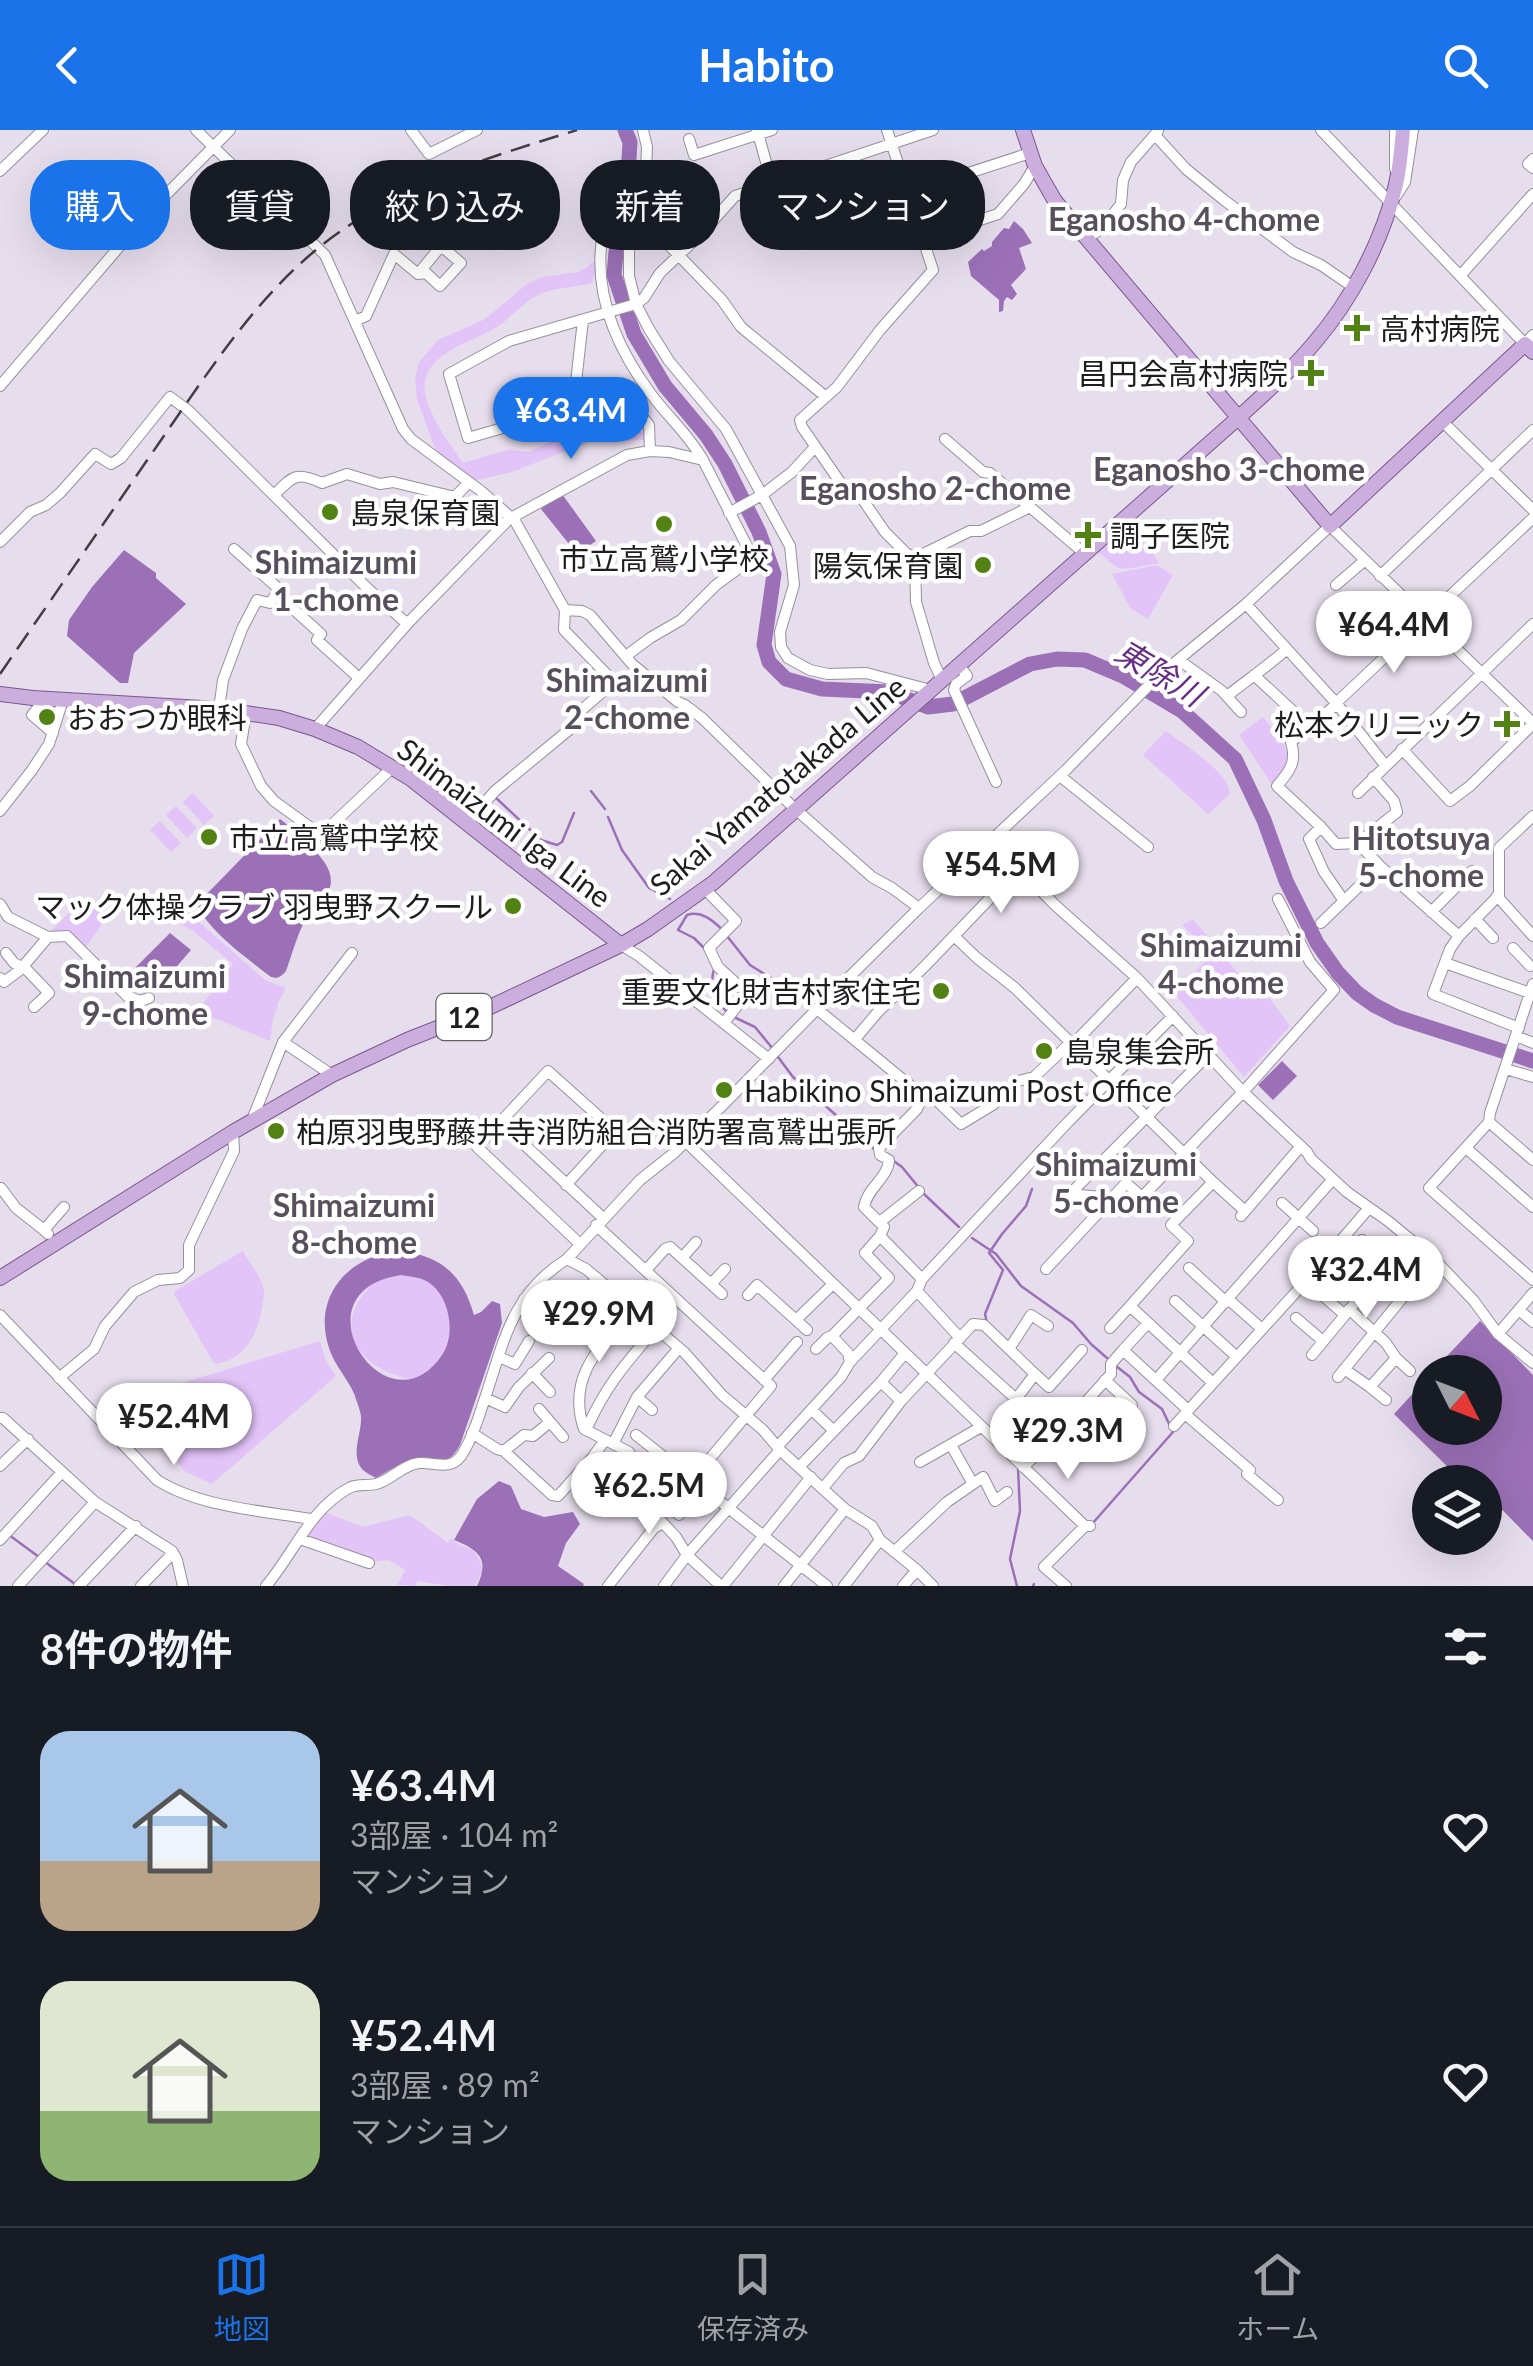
<!DOCTYPE html>
<html lang="ja">
<meta charset="utf-8">
<style>
:root{--surface:#171b24;--page:#20242c;--text:#f1f3f6;--muted:#9ea1a6;--line:#363941;--accent:#1a73e8}
body{margin:0;font-family:Lato,"Noto Sans JP",sans-serif;background:var(--page);color:var(--text);height:100vh;display:flex;flex-direction:column;font-size:38px;white-space:nowrap}
*{box-sizing:border-box;margin:0}
p{font-size:32px;color:var(--muted)}
.icon{flex:none;width:55px;height:55px;fill:none;stroke:currentColor;stroke-width:2;stroke-linecap:round;stroke-linejoin:round}
.map{position:relative;height:1456px;overflow:hidden}
.details{display:flex;flex-direction:column;background:var(--surface);flex:1}
.details>*{flex:none}
.banner{position:absolute;left:30px;top:30px;width:1000px;height:90px;display:flex;gap:20px}
.needle{width:65px;rotate:132deg}
.fabs{position:absolute;left:1412px;top:1225px;display:grid;gap:20px}
.fabs a{display:grid;place-items:center;width:90px;height:90px;border-radius:50%;background:var(--surface);box-shadow:0 10px 40px #0002;font-size:50px}
.price{position:absolute;translate:-50% -85px;padding:0 22px;border-radius:35px;background:#fff;color:#222;font-size:32px;line-height:65px;filter:drop-shadow(0 2px 5px #0008)}
.price::after{content:'';position:absolute;left:50%;top:60px;width:30px;height:22px;margin-left:-15px;background:inherit;clip-path:polygon(0 0,100% 0,50% 100%)}
.price.current{background:var(--accent);color:#fff}
ul{padding:0;list-style:none}
li{display:flex;align-items:center;gap:30px;height:250px;padding:0 40px}
li span{display:grid;place-items:center;flex:none;width:280px;height:200px;border-radius:30px;color:#555}
li>.icon{margin-inline-start:auto}
span .icon{width:120px;height:120px;fill:#fffc;stroke-width:1}
li b{font-size:42px}
h2{display:flex;justify-content:space-between;align-items:center;height:120px;padding:0 40px;font-size:42px}
.chip{padding:0 35px;border-radius:40px;background:var(--surface);box-shadow:0 10px 40px #0002;font-size:35px;line-height:90px}
.chip.current{background:var(--accent);color:#fff}
header{display:flex;justify-content:space-between;align-items:center;height:130px;padding:0 40px;background:var(--accent);color:#fff;font-size:45px;font-weight:700}
.dock{display:flex;justify-content:space-around;align-items:center;height:140px;border-top:2px solid var(--line);background:var(--surface);font-size:28px;color:var(--muted)}
.dock a{display:grid;justify-items:center;gap:5px}
.dock .current{color:var(--accent)}
.map>svg:first-child{display:block}
.green{fill:#e3c4f8}
.water{fill:#9b70b7;fill-rule:evenodd}
.lines{fill:none;stroke-linecap:round;stroke-linejoin:round}
.stream{stroke:#9b70b7;stroke-width:2.5}
.river{stroke:#9b70b7;stroke-width:15}
.minor-casing{stroke:#978f9c;stroke-width:12}
.major-casing{stroke:#79588d;stroke-width:16}
.minor{stroke:#fff;stroke-width:10}
.major{stroke:#cbaedd;stroke-width:14}
.rail{stroke:#423e44;stroke-width:2.5;stroke-dasharray:20 10;stroke-linecap:butt}
.poi-dot{fill:#518213;stroke:#fff;stroke-width:4}
.labels{text-anchor:middle;dominant-baseline:central;stroke-width:9;stroke-linejoin:round;paint-order:stroke}
.shield{fill:#fff;stroke:#636164;stroke-width:2.5}
.shield-label{font-size:28px;font-weight:bold;fill:#201d22}
.poi-label{font-size:30px;fill:#201d22;stroke:#fff;text-anchor:start}
.street-label{font-size:30px;fill:#201d22;stroke:#fff}
.neighbourhood-label{font-size:32px;font-weight:bold;fill:#57505c;stroke:#fff}
.water-label{font-size:32px;font-style:italic;fill:#652d84;stroke:#fff}
</style>
<header><svg class="icon" aria-label="back" viewBox="0 0 24 24"><path d="M15 5l-7 7 7 7"/></svg>Habito<svg class="icon" aria-label="search" viewBox="0 0 24 24"><circle cx="10" cy="10" r="6"/><path d="M15 15l6 6"/></svg></header>
<div class="map">
<svg width="1533" height="1456" viewBox="0 0 1533 1456">
<rect width="100%" height="100%" fill="#e7deed"/>
<!-- green -->
<path class="green" d="M599,127L592,153C574,158 557,157 540,164C524,171 512,187 497,197C475,211 431,221 425,251C420,273 450,316 463,333L507,320L529,322L573,301L602,299L609,301H646V310L589,312L512,342L474,351L435,319L417,269L415,249L419,232L438,210L485,189L527,154L543,147L578,142L586,138Z
M1131,391L1157,430L1159,434C1146,433 1128,442 1117,437C1108,433 1106,425 1096,422Z
M1152,436H1158L1173,445L1148,489L1130,478L1112,444Z
M1263,587C1285,615 1300,624 1273,656L1239,605Z
M1166,601C1184,615 1229,641 1230,664L1208,684L1143,625Z
M193,663L214,686L204,695L183,672Z
M176,676L197,698L187,708L166,685Z
M160,691L181,713L171,722L150,700Z
M87,770L108,786L85,818L49,803L75,777Z
M192,778L200,793L265,850L286,858L277,874L278,876L273,888L270,911L197,881L233,834L192,800L178,793Z
M1193,789L1252,860L1263,859L1290,896L1244,947L1174,863L1212,824L1182,795Z
M243,1121C249,1132 259,1144 263,1156C265,1161 264,1166 263,1171C260,1200 246,1231 214,1234L174,1164L176,1160Z
M413,1143L437,1154L456,1200L447,1228L416,1250C380,1245 339,1220 355,1178C359,1167 371,1156 378,1146Z
M320,1211L326,1231L336,1246L212,1354L184,1341L145,1280L159,1260Z
M324,1382L363,1397L410,1385L448,1413L451,1408C466,1424 475,1411 483,1440L475,1456H449L417,1451L416,1456L397,1455L405,1440L389,1430L370,1432L306,1409Z"/>
<!-- water -->
<path class="water" d="M1014,91L1023,99L1032,113L1019,118L1026,139L1011,155L1017,164L1012,170L1007,167L1004,171L1003,181L999,182V170L971,146L968,132L982,119L984,121L992,116V112L1004,98L1009,99Z
M562,364L596,411L577,424L541,379Z
M124,420L156,443V448L186,474L134,523L128,553H120L67,506L69,490L92,457Z
M280,689L293,699L288,705L310,726L315,721C326,732 337,748 327,764C322,771 315,774 310,781C299,799 293,821 286,841C281,847 278,849 271,847C248,829 207,800 197,774Z
M170,803L191,820L159,857L136,837Z
M1282,931L1297,946L1273,970L1258,955Z
M398,1121C440,1125 462,1143 474,1185L481,1182L492,1171L500,1174L502,1193L460,1315C446,1341 437,1324 415,1328C403,1331 387,1342 376,1348C371,1345 366,1343 362,1339C350,1325 362,1303 361,1287C361,1283 358,1275 357,1272C352,1252 335,1238 329,1218C312,1167 348,1126 398,1121ZM401,1145C412,1147 422,1147 431,1154C450,1169 456,1205 442,1225C387,1307 291,1161 401,1145Z
M1480,1191L1533,1245V1411C1520,1399 1498,1373 1485,1366V1352H1463L1394,1284L1430,1245V1298H1485V1242H1432Z
M499,1351L511,1356L521,1379L544,1387L573,1382L580,1394L566,1413L558,1436L584,1454L583,1456H477C490,1429 479,1420 454,1410L477,1369Z"/>
<g class="lines">
<!-- stream -->
<path class="stream" d="M591,661L605,679
M495,667L541,710L557,715L562,712L574,683
M608,687L622,720L649,758L670,769
M727,806L750,835L814,875
M704,818L694,808L678,800L687,785C701,780 712,790 723,800
M714,839C709,857 714,867 726,881
M734,887L755,897L773,919
M778,927L793,947L874,1019
M891,1029L902,1037L925,1065L959,1097
M972,1108L996,1124L1021,1156L1073,1193L1091,1214L1107,1228
M987,1193L985,1184L1003,1140L989,1123L1002,1104L1026,1076L1032,1059
M1014,1275L1003,1287L1014,1321
M1092,1394L1173,1302L1162,1279L1139,1262L1130,1247L1116,1236
M9,1405L39,1427
M45,1432L75,1454
M1017,1456L1010,1429L1020,1381L1018,1339
M1033,1456L1034,1454"/>
<!-- river -->
<path class="river" d="M625,0L630,12L628,47L619,87L614,145L634,204L665,256L706,305L725,334L759,402L774,444L764,515L769,532L786,549L822,559L889,562L928,577L953,574L1030,534L1057,529L1085,530L1123,546L1182,581L1235,629L1264,690L1286,751L1317,813L1338,843L1357,863L1374,875L1397,887L1533,931"/>
<!-- minor casing -->
<g class="minor-casing">
<path id="minor" d="M196,0L325,125L403,299L411,309L481,361L515,391L565,480L582,481L590,485L632,534L678,572L685,575L702,588L791,675L872,747L892,758L919,778
M411,0L429,24L477,0
M643,0L647,17L646,41L629,114V146L636,174L649,199L669,231L726,299L790,416L794,455L780,502L781,517L788,528L810,540L828,544L866,543L931,560
M757,0L772,53L790,101L1030,23
M887,0L933,140L880,200L837,257L800,290L802,297L840,352L863,370L885,402L906,423L915,428L970,401H981L1028,378
M1321,0L1525,214L1533,205
M1155,5L1186,39L1224,70L1293,122L1321,135L1353,157
M689,9L694,25L772,0
M1533,29L1528,34L1533,38
M1395,39V0
M0,41L43,0
M1396,66L1405,52L1413,0
M612,70C585,140 607,205 651,264C668,287 689,305 703,330
M636,79L649,88L660,106L722,170L741,197L826,267
M923,109L998,84L1024,54L1035,36
M1087,109L1102,98L1121,74L1123,50L1131,32L1158,1
M418,144L441,116
M1460,146L1533,64
M355,191L366,186L394,124L418,144L426,143L440,156L461,133L441,116L455,100
M0,256L149,82L230,0
M573,279L583,190
M1442,291L1533,380
M945,309L983,342L990,343L1084,423
M650,321L649,295L637,280C608,276 567,273 541,287C530,293 524,299 512,302L506,297L468,308L449,244L509,211L636,174L644,168L660,143L703,102L735,66L933,0
M274,365C293,346 296,341 322,353L347,344L380,354L393,352L455,367L468,353
M729,383L762,365L792,342L815,317
M0,412L30,382L46,375L60,363L95,324L111,334L121,328L170,267L189,281L366,457L404,491L409,492
M234,419L280,460L275,466L290,476L321,504L317,510L359,548
M915,428L916,472L934,533L942,550
M1380,446L1533,300
M1336,455L1364,431
M1246,474L1337,574L1385,635
M1179,530L1222,561L1241,582
M959,535L967,546L956,554L954,560L996,652
M1254,545L1310,597
M1227,566C1247,550 1268,536 1287,519
M41,568L40,575L32,585L53,603
M1336,573L1533,388
M1337,574L1291,612C1297,632 1290,641 1277,656L1321,697L1336,714L1358,713L1397,682L1394,671L1373,647
M219,579L223,550L242,499L257,470L270,473L275,466
M246,583L241,614L261,656L274,671L321,705L393,637
M315,599L409,492L509,389L627,325L650,321L669,322L703,330L753,428L716,455L681,490L650,508L626,526
M1402,619L1450,671L1470,656L1533,594
M1060,646L1148,717
M1358,663L1533,494
M0,681L32,640L49,614L63,570
M468,692L495,661L581,590L578,583L614,552L564,500L565,480
M1321,697L1309,709L1324,742L1344,771
M992,711L1055,775L1137,848L1243,962L1307,1022L1311,1029L1347,1062L1388,1091L1434,1129L1474,1171L1498,1204L1533,1233
M1358,713L1380,736L1459,806
M705,759L736,791L709,818L718,837L747,863L724,893
M1497,766L1533,806
M0,774L8,787L48,807L67,806L127,866L140,871L149,868
M1431,782L1472,741
M1475,789L1493,808
M1321,793L1380,736
M954,806L977,828L1015,858L1213,1052L1171,1095L1188,1111L1130,1176L1213,1253
M621,815L639,826L769,929
M1513,818L1530,836
M6,823L14,833L26,839L49,863L34,877
M1445,833L1530,863
M0,848L4,852L20,840L48,807
M1533,854L1490,983L1489,992L1429,1058L1533,1150
M817,879L923,966H932L961,994L994,974L1018,951L1034,947L1068,915L1075,912L1137,848
M1519,898L1433,864L1450,819L1459,806L1499,765V718L1533,686
M1516,906L1533,913
M855,909L877,883L926,835L1018,739
M283,912L332,945
M1506,939L1533,947
M252,990L283,912L352,823
M500,992L603,1088
M1489,992L1533,1030
M685,1011L1085,1396
M1466,1018L1533,1077
M1213,1052L1245,1081
M566,1055L615,1001L548,941L477,1017L580,1114
M1,1058L16,1078L44,1100
M1070,1064L1208,925
M1070,1064L1112,1068
M1282,1073L1313,1101
M1241,1086L1301,1016
M881,1091L919,1061
M596,1095L771,1256L692,1350
M48,1104L44,1100L64,1077
M880,1106L922,1149
M1362,1110L1389,1133
M682,1128L696,1112
M567,1129L586,1139L684,1222L722,1265L763,1300L780,1320L845,1379L872,1396L880,1410L917,1440L903,1456
M1189,1138L1226,1172
M1341,1138L1366,1160
M1046,1139L1126,1053L1142,1067L1243,962L1334,860L1310,832L1278,769
M646,1140L665,1119L670,1117L722,1164
M1306,1151L1345,1185L1409,1108
M711,1154L725,1139
M748,1165L757,1155L807,1200
M524,1169L555,1194L597,1148
M1228,1169L1262,1199
M1175,1171L1237,1227
M633,1179C601,1216 566,1246 584,1299L629,1322L644,1351L649,1378L676,1407L687,1425L721,1456
M1349,1179L1386,1213L1396,1228L1410,1241
M1519,1180L1533,1192
M0,1185L157,1350C199,1377 263,1381 311,1389
M1296,1188L1323,1211
M796,1190L833,1154
M1110,1198L1130,1176
M1498,1204L1533,1163
M954,1213L1016,1269L1035,1244L984,1195L973,1194L960,1208
M816,1219L827,1208L832,1206
M1009,1219L1031,1185L1048,1196
M1123,1220L1148,1193
M1312,1225L1345,1185
M499,1227L515,1234L529,1211
M850,1232L848,1223L832,1206L889,1148L865,1123L880,1106L884,1097L864,1077C867,1058 888,1048 889,1030L880,1025L879,1018L917,979L923,966
M1344,1239L1370,1257L1396,1228
M532,1243L550,1262
M1035,1244L1049,1257L1082,1220
M1338,1247L1434,1129
M59,1248L94,1219L105,1196L134,1162L158,1150L180,1148L189,1140V1115L234,1021L233,1002
M764,1250L797,1212
M1156,1250L1333,1049
M881,1252L901,1271
M1370,1257L1386,1270
M637,1267L652,1280
M485,1268L505,1277L519,1257L549,1228
M1084,1273L1112,1296L1132,1275L1105,1250
M539,1279L563,1307
M812,1280L834,1301
M1185,1284L1250,1340L1247,1344L1278,1370
M0,1288H3L95,1372L172,1421L177,1430L183,1456
M1174,1296L1306,1151L1369,1078
M586,1300C605,1257 625,1234 656,1198
M472,1303L497,1319L504,1321L552,1365L558,1366L592,1328L605,1310
M636,1305L827,1456
M613,1314L637,1267L679,1218
M777,1317L841,1247L850,1232L917,1161L922,1149L1068,992L1173,886
M504,1321L524,1305L533,1306L550,1292
M920,1332L981,1297
M0,1336L28,1309
M799,1337L881,1252L905,1223
M1023,1337L1047,1315L1111,1244V1234L1123,1220L1188,1280
M644,1351L679,1385
M973,1354L983,1347L995,1371L1007,1362
M823,1358L844,1333L859,1326L901,1271L960,1208L917,1161
M300,1409L369,1433
M0,1410L62,1342
M895,1421L947,1372L973,1354L951,1315
M917,1440L933,1456
M18,1456L95,1372
M79,1456L136,1396
M141,1456L173,1423
M266,1456C294,1423 310,1379 349,1358C359,1353 369,1357 379,1353C393,1348 403,1335 419,1333C435,1332 450,1341 461,1326C471,1311 477,1293 482,1277C503,1217 509,1165 567,1129L640,1050L674,1023L725,973L817,879L919,778L1066,640L1156,548L1246,474L1330,396L1533,593
M608,1456L654,1398L663,1393
M664,1456L687,1425L780,1320
M723,1456L811,1347
M784,1456L845,1379
M844,1456L880,1410
M1066,1456L1044,1437L1085,1396H1090"/>
</g>
<!-- major casing -->
<g class="major-casing">
<path id="major" d="M1023,0L1035,36L1055,71L1330,396L1525,214L1533,222
M0,564L33,568L219,579L279,588L315,599L358,617L411,649L621,815
M0,1148L233,1002L332,945L407,910L488,878L621,815L648,799L713,753L1238,288C1264,264 1292,240 1315,212C1351,170 1380,115 1394,62C1400,42 1401,20 1403,0"/>
</g>
<!-- minor -->
<use href="#minor" class="minor"/>
<!-- major -->
<use href="#major" class="major"/>
<!-- rail -->
<path class="rail" d="M0,544C53,467 106,390 159,313C212,237 264,154 341,101C416,48 491,27 577,0"/>
</g>
<!-- markers -->
<g class="poi-dot">
<path d="M1352 183h10v10h10v10h-10v10h-10v-10h-10v-10h10z"/>
<path d="M1306 228h10v10h10v10h-10v10h-10v-10h-10v-10h10z"/>
<circle cx="330" cy="382" r="10"/>
<circle cx="664" cy="394" r="10"/>
<path d="M1083 390h10v10h10v10h-10v10h-10v-10h-10v-10h10z"/>
<circle cx="983" cy="435" r="10"/>
<circle cx="47" cy="587" r="10"/>
<path d="M1502 579h10v10h10v10h-10v10h-10v-10h-10v-10h10z"/>
<circle cx="209" cy="707" r="10"/>
<circle cx="513" cy="776" r="10"/>
<circle cx="941" cy="861" r="10"/>
<circle cx="1044" cy="921" r="10"/>
<circle cx="724" cy="960" r="10"/>
<circle cx="276" cy="1001" r="10"/>
</g>
<g class="labels">
<!-- shield labels -->
<rect class="shield" x="436.5" y="864" width="55" height="46" rx="8"/>
<g class="shield-label">
<text x="464" y="887">12</text>
</g>
<!-- poi labels -->
<g class="poi-label">
<text x="1380" y="198">高村病院</text>
<text x="1288" y="243" text-anchor="end">昌円会高村病院</text>
<text x="350" y="382">島泉保育園</text>
<text x="1110" y="405">調子医院</text>
<text x="664" y="428" text-anchor="middle">市立高鷲小学校</text>
<text x="963" y="435" text-anchor="end">陽気保育園</text>
<text x="67" y="587">おおつか眼科</text>
<text x="1484" y="594" text-anchor="end">松本クリニック</text>
<text x="229" y="707">市立高鷲中学校</text>
<text x="493" y="776" text-anchor="end">マック体操クラブ 羽曳野スクール</text>
<text x="921" y="861" text-anchor="end">重要文化財吉村家住宅</text>
<text x="1064" y="921">島泉集会所</text>
<text x="744" y="960">Habikino Shimaizumi Post Office</text>
<text x="296" y="1001">柏原羽曳野藤井寺消防組合消防署高鷲出張所</text>
</g>
<!-- street labels -->
<g class="street-label">
<text transform="translate(777 655) rotate(-40)">Sakai Yamatotakada Line</text>
<text transform="translate(505 692) rotate(37)">Shimaizumi Iga Line</text>
</g>
<!-- neighbourhood labels -->
<g class="neighbourhood-label">
<text x="1184" y="88">Eganosho 4-chome</text>
<text x="1229" y="338">Eganosho 3-chome</text>
<text x="935" y="357">Eganosho 2-chome</text>
<text x="336" y="431">Shimaizumi<tspan x="336" dy="37">1-chome</tspan></text>
<text x="627" y="549">Shimaizumi<tspan x="627" dy="37">2-chome</tspan></text>
<text x="1421" y="707">Hitotsuya<tspan x="1421" dy="37">5-chome</tspan></text>
<text x="1221" y="814">Shimaizumi<tspan x="1221" dy="37">4-chome</tspan></text>
<text x="145" y="845">Shimaizumi<tspan x="145" dy="37">9-chome</tspan></text>
<text x="1116" y="1033">Shimaizumi<tspan x="1116" dy="37">5-chome</tspan></text>
<text x="354" y="1074">Shimaizumi<tspan x="354" dy="37">8-chome</tspan></text>
</g>
<!-- water labels -->
<g class="water-label">
<text transform="translate(1160 542) rotate(31)">東除川</text>
</g>
</g>
</svg>
<div class="fabs">
<a><svg class="needle" viewBox="-14 -14 28 28"><path d="M0-13l5 13h-10z" fill="#e53935"/><path d="M0 13l5-13h-10z" fill="#9ea1a6"/></svg></a>
<a><svg class="icon" aria-label="layers" viewBox="0 0 24 24"><path d="M12 4l9 5-9 5-9-5zM3 14l9 5 9-5"/></svg></a>
</div>
<b class="price current" style="left:571px;top:332px">¥63.4M</b>
<b class="price" style="left:1394px;top:546px">¥64.4M</b>
<b class="price" style="left:1001px;top:786px">¥54.5M</b>
<b class="price" style="left:1366px;top:1191px">¥32.4M</b>
<b class="price" style="left:599px;top:1235px">¥29.9M</b>
<b class="price" style="left:174px;top:1338px">¥52.4M</b>
<b class="price" style="left:1068px;top:1352px">¥29.3M</b>
<b class="price" style="left:649px;top:1407px">¥62.5M</b>
<div class="banner">
<a class="chip current">購入</a>
<a class="chip">賃貸</a>
<a class="chip">絞り込み</a>
<a class="chip">新着</a>
<a class="chip">マンション</a>
</div>
</div>
<section class="details">
<h2>8件の物件<svg class="icon" aria-label="filters" viewBox="0 0 24 24"><path d="M4 7h16M4 17h16"/><circle cx="9" cy="7" r="2"/><circle cx="15" cy="17" r="2"/></svg></h2>
<ul>
<li><span style="background:linear-gradient(#a9c7e8 65%,#b9a48a 0)"><svg class="icon" aria-label="home" viewBox="0 0 24 24"><path d="M3 11l9-7 9 7M6 9v11h12V9"/></svg></span><div><b>¥63.4M</b><p>3部屋 · 104 m²</p><p>マンション</p></div><svg class="icon" aria-label="heart" viewBox="0 0 24 24"><path d="M12 20l-8-8c-3-5 5-10 8-4 3-6 11-1 8 4z"/></svg></li>
<li><span style="background:linear-gradient(#dfe7d0 65%,#8fb573 0)"><svg class="icon" aria-label="home" viewBox="0 0 24 24"><path d="M3 11l9-7 9 7M6 9v11h12V9"/></svg></span><div><b>¥52.4M</b><p>3部屋 · 89 m²</p><p>マンション</p></div><svg class="icon" aria-label="heart" viewBox="0 0 24 24"><path d="M12 20l-8-8c-3-5 5-10 8-4 3-6 11-1 8 4z"/></svg></li>
</ul>
</section>
<nav class="dock">
<a class="current"><svg class="icon" aria-label="map" viewBox="0 0 24 24"><path d="M3 6l6-2 6 2 6-2v14l-6 2-6-2-6 2zM9 4v14M15 6v14"/></svg>地図</a>
<a><svg class="icon" aria-label="saved" viewBox="0 0 24 24"><path d="M7 4h10v16l-5-4-5 4z"/></svg>保存済み</a>
<a><svg class="icon" aria-label="home" viewBox="0 0 24 24"><path d="M3 11l9-7 9 7M6 9v11h12V9"/></svg>ホーム</a>
</nav>
